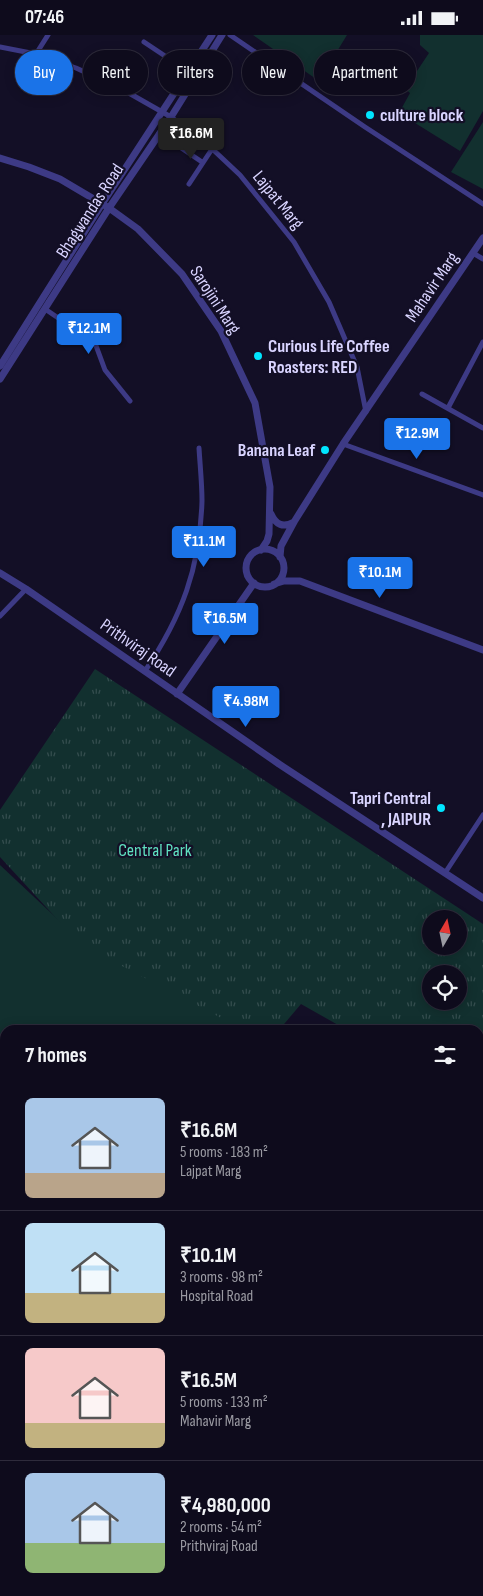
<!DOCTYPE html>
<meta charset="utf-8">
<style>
:root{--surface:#0e0b1c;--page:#171425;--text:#f1f3f6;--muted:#9b9ba3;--line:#2e2b3b;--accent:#1a73e8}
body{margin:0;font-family:"Sofia Sans Condensed",sans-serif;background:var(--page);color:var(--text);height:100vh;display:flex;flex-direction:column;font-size:19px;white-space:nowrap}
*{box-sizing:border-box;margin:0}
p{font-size:16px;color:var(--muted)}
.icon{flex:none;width:28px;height:28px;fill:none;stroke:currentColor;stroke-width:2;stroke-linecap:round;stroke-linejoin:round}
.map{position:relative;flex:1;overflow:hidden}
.details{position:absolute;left:0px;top:990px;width:484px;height:571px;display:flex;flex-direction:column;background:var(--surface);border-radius:15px 15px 0 0;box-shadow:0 2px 12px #0003,0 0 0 1px var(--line)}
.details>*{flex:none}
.banner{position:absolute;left:15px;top:15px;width:454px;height:45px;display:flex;gap:10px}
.needle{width:32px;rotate:9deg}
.buttons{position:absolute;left:422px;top:875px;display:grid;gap:10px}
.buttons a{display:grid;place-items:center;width:45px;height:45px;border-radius:50%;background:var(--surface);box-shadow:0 2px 12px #0003,0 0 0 1px var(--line);font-size:25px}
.price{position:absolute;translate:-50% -42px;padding:0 11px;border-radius:5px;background:var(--accent);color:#fff;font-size:16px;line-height:32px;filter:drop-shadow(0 1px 2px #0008)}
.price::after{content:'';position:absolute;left:50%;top:30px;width:15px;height:11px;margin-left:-8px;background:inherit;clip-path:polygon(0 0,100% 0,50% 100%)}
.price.current{background:#222;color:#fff}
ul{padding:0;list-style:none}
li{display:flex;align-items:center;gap:15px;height:125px;padding:0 25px}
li+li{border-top:1px solid var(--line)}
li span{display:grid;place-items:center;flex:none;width:140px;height:100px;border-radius:8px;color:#555}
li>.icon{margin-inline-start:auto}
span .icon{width:60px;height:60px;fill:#fffc;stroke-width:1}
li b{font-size:21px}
h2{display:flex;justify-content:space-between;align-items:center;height:60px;padding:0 25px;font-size:21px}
.chip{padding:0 18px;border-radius:22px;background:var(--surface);box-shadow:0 2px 12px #0003,0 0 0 1px var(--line);font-size:18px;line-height:45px}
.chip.current{background:var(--accent);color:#fff}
.status{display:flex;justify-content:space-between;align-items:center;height:35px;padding:0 25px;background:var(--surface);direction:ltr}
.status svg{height:14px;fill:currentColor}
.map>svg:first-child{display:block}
.green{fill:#12302f}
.park{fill:url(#park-tufts);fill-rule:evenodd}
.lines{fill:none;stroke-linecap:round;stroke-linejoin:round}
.minor{stroke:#3d3a85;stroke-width:5}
.tertiary{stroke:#3d3a85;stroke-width:7}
.primary{stroke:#c25bff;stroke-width:9}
.poi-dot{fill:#00e5ff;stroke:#130f26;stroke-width:2}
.labels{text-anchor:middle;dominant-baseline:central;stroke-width:4.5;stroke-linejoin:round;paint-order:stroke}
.poi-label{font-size:18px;font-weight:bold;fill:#d9d4ff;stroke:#130f26;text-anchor:start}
.street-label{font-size:18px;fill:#d9d4ff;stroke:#130f26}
.park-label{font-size:18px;fill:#5fe0c0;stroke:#130f26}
</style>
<div class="status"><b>07:46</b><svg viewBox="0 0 49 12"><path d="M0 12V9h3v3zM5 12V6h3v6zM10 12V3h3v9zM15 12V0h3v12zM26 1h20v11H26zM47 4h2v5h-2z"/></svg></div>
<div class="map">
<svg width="483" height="1561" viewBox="0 0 483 1561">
<defs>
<pattern id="park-tufts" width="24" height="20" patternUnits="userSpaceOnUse" patternTransform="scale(1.25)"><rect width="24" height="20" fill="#12302f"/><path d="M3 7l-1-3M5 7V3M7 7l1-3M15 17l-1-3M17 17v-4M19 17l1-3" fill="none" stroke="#344d4e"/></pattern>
</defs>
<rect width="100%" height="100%" fill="#130f26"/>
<!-- green -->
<path class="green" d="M253,0H347L319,46Z
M420,0H483V76L460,116L399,78L410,58L405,54L429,18L420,10Z
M483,87V154L451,137Z
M0,830L81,906L250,995H5V1241L0,1238Z"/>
<!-- park -->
<path class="park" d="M95,634L483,889V1144L479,1142V995H347L301,969L279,995H244L80,909L0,822V775ZM431,884H459V911H431ZM431,939H459V966H431Z"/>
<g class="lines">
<!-- minor -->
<path class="minor" d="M230,0L365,92L483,169
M144,7L189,37
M0,12L36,19L76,33L120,53L171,82L207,109L240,140L294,207L329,267L357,332L366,377
M36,19L48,0
M159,98L202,127
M189,149L212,114
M473,218L483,224
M45,274L95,308L105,335L130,366
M422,359L483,393
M448,373L483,307
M343,409L483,460
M0,581L26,554
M145,636C182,581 200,533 202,466C202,448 200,430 199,413
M445,838L483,780"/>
<!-- tertiary -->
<path class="tertiary" d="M0,123L29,132L60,144L109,173L138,194L182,239L221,296L255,368L270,452L269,499L267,506L261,515
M0,331L102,169L212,0
M0,344L109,173L171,82L222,0
M271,479C276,490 283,493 294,487
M246 533a19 19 0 1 1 38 0a19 19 0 1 1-38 0Z
M280,522L281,511L294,487L343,409L483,203
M0,538L26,554L279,729L483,863
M274,549L284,546H300L483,615
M177,659L254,548"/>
<!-- primary -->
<path class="primary" d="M479,1434L483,1429
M479,1455L483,1450
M479,1476L483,1480
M479,1489L483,1491
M479,1497L483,1498
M364,1561L369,1556
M384,1561L388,1556"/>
</g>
<!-- markers -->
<g class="poi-dot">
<circle cx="370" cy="80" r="5"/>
<circle cx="258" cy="321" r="5"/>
<circle cx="325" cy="415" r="5"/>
<circle cx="441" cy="773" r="5"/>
</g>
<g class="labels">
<!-- poi labels -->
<g class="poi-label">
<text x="380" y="80">culture block</text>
<text x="268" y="311">Curious Life Coffee<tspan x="268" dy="21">Roasters: RED</tspan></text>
<text x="315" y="415" text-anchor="end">Banana Leaf</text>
<text x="431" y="763" text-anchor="end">Tapri Central<tspan x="431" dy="21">, JAIPUR</tspan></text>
</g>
<!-- street labels -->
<g class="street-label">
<text transform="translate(278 165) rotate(51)">Lajpat Marg</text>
<text transform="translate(90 176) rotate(-57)">Bhagwandas Road</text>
<text transform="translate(432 252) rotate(-56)">Mahavir Marg</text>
<text transform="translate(215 265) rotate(57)">Sarojini Marg</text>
<text transform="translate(138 613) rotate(35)">Prithviraj Road</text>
</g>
<!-- park labels -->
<g class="park-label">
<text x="155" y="815">Central Park</text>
</g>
</g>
</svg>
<div class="buttons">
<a><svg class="needle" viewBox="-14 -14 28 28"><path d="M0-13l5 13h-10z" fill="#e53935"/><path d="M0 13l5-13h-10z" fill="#9b9ba3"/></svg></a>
<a><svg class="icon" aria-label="locate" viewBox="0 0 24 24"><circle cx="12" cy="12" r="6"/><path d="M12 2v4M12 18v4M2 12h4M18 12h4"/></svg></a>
</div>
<b class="price current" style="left:191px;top:125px">₹16.6M</b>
<b class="price" style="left:89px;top:320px">₹12.1M</b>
<b class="price" style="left:417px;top:425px">₹12.9M</b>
<b class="price" style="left:204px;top:533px">₹11.1M</b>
<b class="price" style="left:380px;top:564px">₹10.1M</b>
<b class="price" style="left:225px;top:610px">₹16.5M</b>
<b class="price" style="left:246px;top:693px">₹4.98M</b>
<div class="banner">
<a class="chip current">Buy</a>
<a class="chip">Rent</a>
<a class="chip">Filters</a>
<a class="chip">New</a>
<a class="chip">Apartment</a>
</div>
<section class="details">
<h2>7 homes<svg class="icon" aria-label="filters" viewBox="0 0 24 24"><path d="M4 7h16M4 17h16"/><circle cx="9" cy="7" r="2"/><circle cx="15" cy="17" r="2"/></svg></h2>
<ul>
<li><span style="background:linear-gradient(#a9c7e8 75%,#b9a48a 0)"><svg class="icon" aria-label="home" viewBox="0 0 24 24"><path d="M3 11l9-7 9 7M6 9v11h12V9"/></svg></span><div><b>₹16.6M</b><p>5 rooms · 183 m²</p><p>Lajpat Marg</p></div></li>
<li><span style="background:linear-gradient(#bfe0f5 70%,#c2b280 0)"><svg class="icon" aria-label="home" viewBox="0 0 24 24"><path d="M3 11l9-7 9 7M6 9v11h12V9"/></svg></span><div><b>₹10.1M</b><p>3 rooms · 98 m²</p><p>Hospital Road</p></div></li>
<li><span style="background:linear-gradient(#f6c9c9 75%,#c2b280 0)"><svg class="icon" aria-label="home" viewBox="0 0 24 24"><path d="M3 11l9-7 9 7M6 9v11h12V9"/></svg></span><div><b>₹16.5M</b><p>5 rooms · 133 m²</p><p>Mahavir Marg</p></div></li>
<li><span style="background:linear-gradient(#a9c7e8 70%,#8fb573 0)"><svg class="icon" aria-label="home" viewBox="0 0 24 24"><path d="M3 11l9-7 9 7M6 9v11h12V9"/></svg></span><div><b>₹4,980,000</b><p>2 rooms · 54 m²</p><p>Prithviraj Road</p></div></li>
</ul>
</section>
</div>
